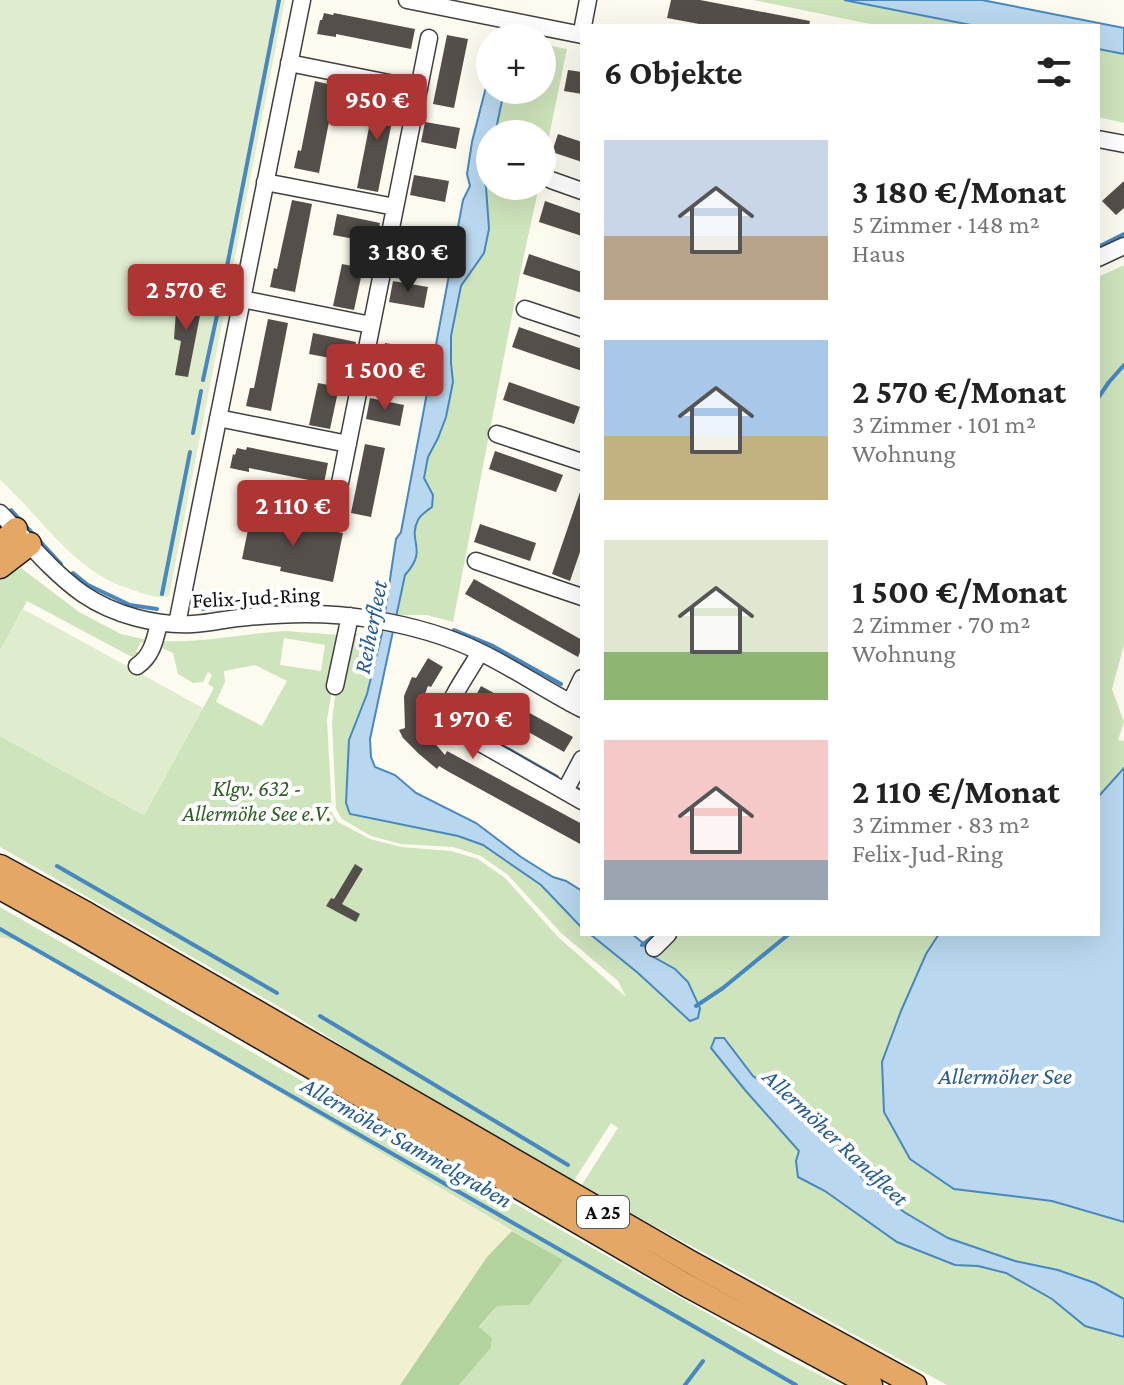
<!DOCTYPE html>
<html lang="de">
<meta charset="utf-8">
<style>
:root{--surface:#fff;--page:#f6f6f6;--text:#222;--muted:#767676;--accent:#ad3634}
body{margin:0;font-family:"Crimson Pro",serif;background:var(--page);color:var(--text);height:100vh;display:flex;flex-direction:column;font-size:30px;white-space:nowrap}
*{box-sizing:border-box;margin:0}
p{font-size:26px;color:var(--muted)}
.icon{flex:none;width:44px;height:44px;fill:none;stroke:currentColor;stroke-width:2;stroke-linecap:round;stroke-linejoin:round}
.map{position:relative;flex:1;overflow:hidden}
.details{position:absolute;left:580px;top:24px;width:520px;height:912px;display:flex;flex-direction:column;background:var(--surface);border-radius:0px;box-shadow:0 8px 32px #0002}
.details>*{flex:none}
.fabs{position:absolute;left:476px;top:24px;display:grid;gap:16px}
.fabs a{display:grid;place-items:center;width:80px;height:80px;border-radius:50%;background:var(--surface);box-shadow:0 8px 32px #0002;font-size:40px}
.price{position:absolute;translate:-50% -68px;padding:0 18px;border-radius:8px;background:var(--accent);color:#fff;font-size:26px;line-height:52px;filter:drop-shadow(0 2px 4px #0008)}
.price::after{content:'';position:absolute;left:50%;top:48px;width:24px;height:18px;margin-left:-12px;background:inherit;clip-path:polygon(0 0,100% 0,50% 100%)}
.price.active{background:#222;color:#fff}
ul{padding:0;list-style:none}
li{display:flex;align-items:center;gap:24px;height:200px;padding:0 24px}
li span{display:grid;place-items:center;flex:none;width:224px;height:160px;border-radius:0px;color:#555}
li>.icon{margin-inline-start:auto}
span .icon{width:96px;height:96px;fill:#fffc;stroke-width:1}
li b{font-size:34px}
h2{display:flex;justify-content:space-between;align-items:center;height:96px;padding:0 24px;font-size:34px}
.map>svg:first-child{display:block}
.farmland{fill:#f1f0d1}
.green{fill:#cee4bc;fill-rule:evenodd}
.forest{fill:#b2d39d}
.pitch{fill:#dfeccd}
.water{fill:#b9d8ef;stroke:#4888be;stroke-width:2}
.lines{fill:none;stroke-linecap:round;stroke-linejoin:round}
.stream{stroke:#4888be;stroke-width:4}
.building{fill:#544f4b}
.minor-casing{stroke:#404040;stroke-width:19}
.highway-casing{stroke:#1e1e1e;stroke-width:25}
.minor{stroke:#fff;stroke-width:16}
.highway{stroke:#e4a766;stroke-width:22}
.labels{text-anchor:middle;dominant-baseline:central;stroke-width:8;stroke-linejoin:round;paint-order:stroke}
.shield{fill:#fff;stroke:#565656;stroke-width:2}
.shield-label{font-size:20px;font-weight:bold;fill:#0d0d0d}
.street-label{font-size:22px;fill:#0d0d0d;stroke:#fff}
.park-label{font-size:22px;font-style:italic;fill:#2d5d25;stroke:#fff}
.water-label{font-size:24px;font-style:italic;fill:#245b91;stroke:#fff}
</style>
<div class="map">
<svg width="1124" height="1385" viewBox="0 0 1124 1385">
<rect width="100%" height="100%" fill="#fdfbef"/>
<!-- farmland -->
<path class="farmland" d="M0,937L25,942L512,1231L487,1257L400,1385H0Z"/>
<!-- green -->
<path class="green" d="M753,0H844L976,26H880Z
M542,44L567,49L542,170V134H495L504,90H542Z
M1098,49L1124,54V123L1098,117Z
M490,155V186H539L521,269L453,622L427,615H396L405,575L418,550L415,532L418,518L433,495L424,478L428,457L438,438L446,417L453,382L451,363V336L461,286L484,253L489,229L486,187L482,174Z
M1124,265V645L1112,689L1124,722L1118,740L1124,741V768L1098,797V277Z
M21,568L79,612L121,634L147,640L146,645L141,642L136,651L143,655L132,657L27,601L0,651V579Z
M284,631L341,635L327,720L332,813L338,822L370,839L401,847L451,851L478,859L505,878L558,937L626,997L618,981L561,933L508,875L481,856L453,847L401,844L371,836L342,819L336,809L332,722L336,687L350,634L382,633L367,694L349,740L346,803L350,814L458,836L483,845L541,885L582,928V934H590L638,973L669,1002L700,1008L688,982L675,969L650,955L674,934H939L926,954L901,1011L882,1062L884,1112L910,1159L954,1189L1052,1201L1124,1222V1299L1095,1283L1058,1270L1015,1261L948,1238L904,1212L863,1179L833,1137L796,1098L778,1093L753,1076L724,1039L711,1048L745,1090L799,1151L796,1161L798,1177L825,1191L897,1242L955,1265L978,1266L1006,1273L1052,1299L1085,1326L1124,1337V1385H947L581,1186L618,1128L611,1123L573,1182L381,1070L295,1016L0,847V736L144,815L214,688L208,684L212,675L208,672L203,682L193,683L178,674L173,653L160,647L162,641C203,643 243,634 284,631ZM284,638L325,645L321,671L280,665ZM255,665L287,681L262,726L216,702L225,682L224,671Z
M0,907L547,1222L784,1357L840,1385H459L491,1348L492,1338L479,1328L497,1306L529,1305L562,1260L25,942L0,937Z"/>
<!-- forest -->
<path class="forest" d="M512,1231L563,1260L529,1305L497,1306L479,1327L492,1338L491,1348L459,1385H400L487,1257Z"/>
<!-- pitch -->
<path class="pitch" d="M0,0H285L169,596C155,599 146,594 133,590C126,587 117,585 110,581C66,559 36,512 0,480Z
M23,609L203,708L144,815L0,736V651Z"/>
<!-- water -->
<path class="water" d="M844,0H982L1124,28V54L1098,49V26H976Z
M490,80V90L504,91L495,134H490V155L482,174L486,187L489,229L484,253L461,286L451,336V363L453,382L446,417L438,438L428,457L424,478L433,495L432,507C428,510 420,515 418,520C407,542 429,549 405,575L370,739L371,757L375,767L395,775L416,793L476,823L521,857L553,877L566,881L582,891V928L541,885L483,845L458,836L350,814L346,803L349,740L367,694L382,633L396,539L401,532L463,200L470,186L467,174L472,142L487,83Z
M1124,768V1222L1052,1201L954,1189L910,1159L884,1112L882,1062L901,1011L926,954L939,934H1098V797Z
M590,934H632L643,943L650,955L675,969L688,982L700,1008L698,1018L690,1021L638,973Z
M715,1038H724L753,1076L778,1093L796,1098L833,1137L863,1179L904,1212L948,1238L1015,1261L1058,1270L1095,1283L1124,1299V1337L1085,1326L1052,1299L1006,1273L978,1266L955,1265L897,1242L825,1191L798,1177L796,1161L799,1151L745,1090L711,1048Z"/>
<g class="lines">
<!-- stream -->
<path class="stream" d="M1098,247L1124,234
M223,287L279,0
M203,380L219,306
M1098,398L1109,382L1124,365
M193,433L201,391
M11,510L61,564
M73,573L88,585L130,605L157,609
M162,594L190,452
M202,609L293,606
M454,630L491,645L561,684
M499,744L557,777
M578,789L582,792
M57,866L277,993
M0,929L796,1385
M642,945L656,934
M696,1006L723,988L789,934
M320,1016L568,1165
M685,1385L703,1361"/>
</g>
<!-- building -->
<path class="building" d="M671,0H700L810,21L809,26H710L667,18Z
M324,13L333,15L334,13L415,29L411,49L336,34V37L317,34L320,20H322Z
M447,35L468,39L454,108L433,104Z
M568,70L582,72V94L564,91Z
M315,81L336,86L319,173L294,168L298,150L301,151Z
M376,92L397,96L378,192L357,188Z
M425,122L460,128L456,149L421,142Z
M558,134L582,142V162L552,152Z
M414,175L449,181L445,202L410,195Z
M1124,181V208L1116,215L1102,201Z
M292,200L312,204L295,292L270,287L274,268L277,269Z
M545,201L582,214V236L539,222Z
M337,214L380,223L376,243L333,235Z
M408,226L429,230L422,264L402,260Z
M529,254L582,272V293L523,274Z
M342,264L363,268L354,310L333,306Z
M393,281L428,287L424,308L389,302Z
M177,297L203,300L188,377L175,375L181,341L174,339Z
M268,319L288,323L271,411L246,406L250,388H254Z
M519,327L582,349V371L512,347Z
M313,333L356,342L352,362L309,354Z
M385,343L406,347L399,382L378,378Z
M509,382L580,407L574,424L503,400Z
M318,383L339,387L330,429L309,425Z
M370,398L404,405L400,426L366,419Z
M365,444L385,448L371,517L351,513Z
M247,447L328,463L324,483L249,468V472L230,468L233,454L235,455L237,448L246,450Z
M495,451L563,475L556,492L489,469Z
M580,492H582V546L570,581L552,574Z
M251,515L343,533L333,582L280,571L281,567L242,559Z
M480,524L536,543L530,561L474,542Z
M474,579L582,640V647L578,657L465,594Z
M428,658L443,667L431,687L428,686L421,704L422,723L432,740L445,755L447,751L582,824V845L449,772L439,766L437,769L419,754L403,738L399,730L405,728L404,696L412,677L416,678Z
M481,686L573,737L564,752L473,701Z
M355,864L363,869L342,904L360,914L356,922L326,906L331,898L334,899Z"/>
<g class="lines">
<!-- minor casing -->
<g class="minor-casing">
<path id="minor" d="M407,0L582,35
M583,26L588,0
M289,63L419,89
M1098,139L1124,144
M551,180L582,191
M265,182L395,207
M1098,258L1124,246
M242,299L371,325
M525,309L582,328
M218,418L348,444
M497,434L582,462
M0,513C26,540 52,572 83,594C114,615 156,626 193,624C212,623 230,618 248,617C288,613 329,612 370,619C408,625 446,635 480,652C515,669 547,691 582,709
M334,513L429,38
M476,561L582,597
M177,624L302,0
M480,652C473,666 445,704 447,716C448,723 450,723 454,728L582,801
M137,666C152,656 155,640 159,623
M335,686L350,616
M570,703L582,678
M565,791L582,759
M654,948L668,934"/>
</g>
<!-- highway casing -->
<g class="highway-casing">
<path id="highway" d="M0,544L16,529
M0,567L30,544
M0,866L86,913L694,1264L915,1385
M0,888L77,931L686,1285L871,1385"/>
</g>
<!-- minor -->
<use href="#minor" class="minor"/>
<!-- highway -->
<use href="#highway" class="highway"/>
</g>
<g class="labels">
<!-- shield labels -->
<rect class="shield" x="577" y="1196" width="52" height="32" rx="6"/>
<g class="shield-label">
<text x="603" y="1212">A 25</text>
</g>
<!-- street labels -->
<g class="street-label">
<text transform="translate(256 597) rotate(-3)">Felix-Jud-Ring</text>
</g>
<!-- park labels -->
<g class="park-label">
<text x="257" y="788">Klgv. 632 -<tspan x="257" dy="25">Allermöhe See e.V.</tspan></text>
</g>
<!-- water labels -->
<g class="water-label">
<text transform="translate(370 627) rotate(-79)">Reiherfleet</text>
<text x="1005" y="1075">Allermöher See</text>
<text transform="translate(836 1137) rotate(43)">Allermöher Randfleet</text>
<text transform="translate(407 1142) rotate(30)">Allermöher Sammelgraben</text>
</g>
</g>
</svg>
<div class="fabs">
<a>+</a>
<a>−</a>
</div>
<b class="price" style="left:377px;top:142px">950 €</b>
<b class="price active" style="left:408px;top:294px">3 180 €</b>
<b class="price" style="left:186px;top:332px">2 570 €</b>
<b class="price" style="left:385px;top:412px">1 500 €</b>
<b class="price" style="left:293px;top:548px">2 110 €</b>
<b class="price" style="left:473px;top:761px">1 970 €</b>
<section class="details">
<h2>6 Objekte<svg class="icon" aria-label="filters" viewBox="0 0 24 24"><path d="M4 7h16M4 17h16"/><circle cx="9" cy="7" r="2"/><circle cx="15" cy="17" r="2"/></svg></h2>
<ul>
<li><span style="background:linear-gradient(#c9d6e8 60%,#b9a48a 0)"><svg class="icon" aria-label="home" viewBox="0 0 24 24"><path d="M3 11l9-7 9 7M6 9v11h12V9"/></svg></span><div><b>3 180 €/Monat</b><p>5 Zimmer · 148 m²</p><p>Haus</p></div></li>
<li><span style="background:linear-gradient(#a9c7e8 60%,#c2b280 0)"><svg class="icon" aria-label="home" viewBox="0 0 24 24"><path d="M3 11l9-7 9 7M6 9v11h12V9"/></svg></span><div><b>2 570 €/Monat</b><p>3 Zimmer · 101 m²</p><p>Wohnung</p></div></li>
<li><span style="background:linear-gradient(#dfe7d0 70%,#8fb573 0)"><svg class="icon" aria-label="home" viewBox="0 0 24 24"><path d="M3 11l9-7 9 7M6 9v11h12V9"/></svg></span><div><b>1 500 €/Monat</b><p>2 Zimmer · 70 m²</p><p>Wohnung</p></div></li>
<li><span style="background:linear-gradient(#f6c9c9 75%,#9aa5b1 0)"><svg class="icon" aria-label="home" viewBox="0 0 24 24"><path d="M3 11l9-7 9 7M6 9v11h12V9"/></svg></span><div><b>2 110 €/Monat</b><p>3 Zimmer · 83 m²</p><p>Felix-Jud-Ring</p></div></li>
</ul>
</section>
</div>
